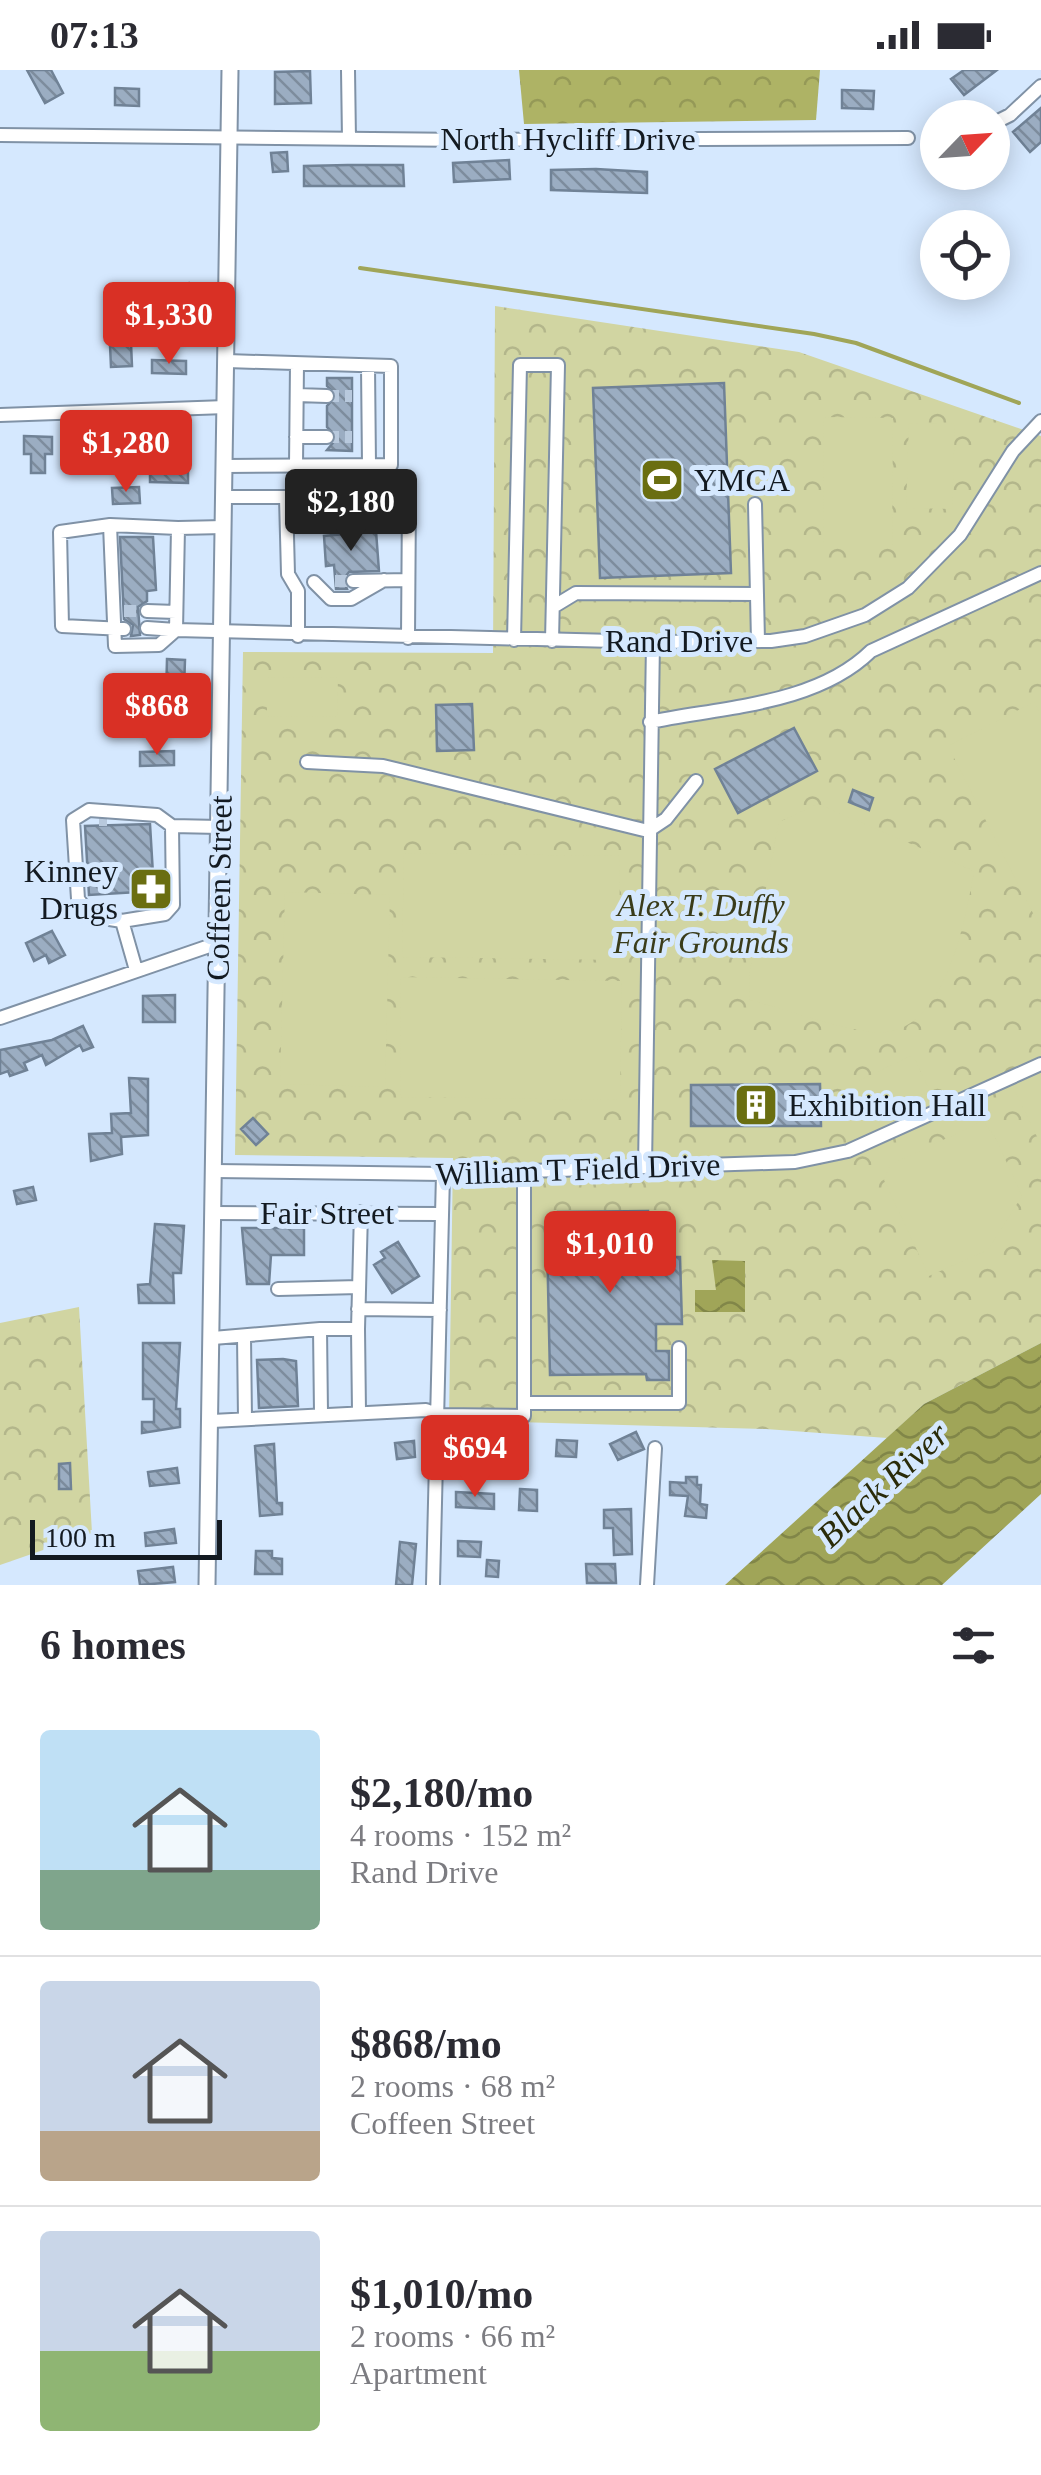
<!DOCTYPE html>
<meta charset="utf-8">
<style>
:root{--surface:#fff;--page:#f2f2f3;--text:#2b2b33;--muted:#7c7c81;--line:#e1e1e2;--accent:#d93025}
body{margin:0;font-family:"Times New Roman",serif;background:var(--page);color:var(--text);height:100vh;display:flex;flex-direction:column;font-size:38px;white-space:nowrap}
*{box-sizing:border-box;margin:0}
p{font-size:32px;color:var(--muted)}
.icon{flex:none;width:55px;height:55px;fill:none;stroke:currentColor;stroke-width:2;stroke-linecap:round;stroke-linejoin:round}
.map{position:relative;height:1515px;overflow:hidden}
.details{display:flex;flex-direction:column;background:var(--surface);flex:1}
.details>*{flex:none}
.needle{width:65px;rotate:65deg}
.tools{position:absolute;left:920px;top:30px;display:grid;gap:20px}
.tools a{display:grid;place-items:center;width:90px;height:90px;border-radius:50%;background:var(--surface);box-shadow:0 5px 25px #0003;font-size:50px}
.scale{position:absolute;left:30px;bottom:25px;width:192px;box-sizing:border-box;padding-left:10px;border:5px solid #131a21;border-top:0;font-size:28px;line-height:35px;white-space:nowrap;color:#131a21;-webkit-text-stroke:8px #d5e8fe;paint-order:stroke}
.price{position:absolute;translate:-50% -85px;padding:0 22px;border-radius:10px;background:var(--accent);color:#fff;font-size:32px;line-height:65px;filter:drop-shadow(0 2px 5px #0008)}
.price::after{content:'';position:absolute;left:50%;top:60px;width:30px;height:22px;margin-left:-15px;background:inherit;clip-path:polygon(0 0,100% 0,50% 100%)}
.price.selected{background:#222;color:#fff}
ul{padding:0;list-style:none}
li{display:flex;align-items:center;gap:30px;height:250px;padding:0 40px}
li+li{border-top:2px solid var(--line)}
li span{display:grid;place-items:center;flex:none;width:280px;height:200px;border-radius:10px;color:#555}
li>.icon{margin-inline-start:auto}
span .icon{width:120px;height:120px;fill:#fffc;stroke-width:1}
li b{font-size:42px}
h2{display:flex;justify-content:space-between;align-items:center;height:120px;padding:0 40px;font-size:42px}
.status{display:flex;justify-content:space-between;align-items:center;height:70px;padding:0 50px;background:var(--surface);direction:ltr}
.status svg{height:28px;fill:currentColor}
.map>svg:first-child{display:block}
.forest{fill:url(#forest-crowns)}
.park{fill:url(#park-crowns)}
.pitch{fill:#d1d5a2}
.water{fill:url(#water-waves)}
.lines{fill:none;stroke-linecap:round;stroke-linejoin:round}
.stream{stroke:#a0a558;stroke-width:4}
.building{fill:url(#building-back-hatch);stroke:#708296;stroke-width:2.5}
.minor-tunnel{stroke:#b8c9dd;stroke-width:12;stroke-dasharray:12 6;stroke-linecap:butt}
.minor-casing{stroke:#8092a6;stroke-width:16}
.major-casing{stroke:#8092a6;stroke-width:19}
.minor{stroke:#fff;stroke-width:12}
.major{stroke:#fff;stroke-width:15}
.labels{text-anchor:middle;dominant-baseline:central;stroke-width:10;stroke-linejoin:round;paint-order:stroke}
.street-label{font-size:32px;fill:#131a21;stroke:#d5e8fe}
.poi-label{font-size:32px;fill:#131a21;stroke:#d5e8fe;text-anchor:start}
.park-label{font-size:32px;font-style:italic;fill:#3a3c1a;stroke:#d5e8fe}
.water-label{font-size:35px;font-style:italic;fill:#2a2b09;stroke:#d5e8fe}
</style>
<div class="status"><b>07:13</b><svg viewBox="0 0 49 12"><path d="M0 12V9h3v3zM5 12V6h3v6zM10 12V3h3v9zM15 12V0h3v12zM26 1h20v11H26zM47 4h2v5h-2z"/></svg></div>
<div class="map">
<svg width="1041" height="1515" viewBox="0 0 1041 1515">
<defs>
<pattern id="forest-crowns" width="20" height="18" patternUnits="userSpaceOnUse" patternTransform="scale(2.5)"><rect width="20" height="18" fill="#aeb365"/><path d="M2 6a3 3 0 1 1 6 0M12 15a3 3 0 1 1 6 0" fill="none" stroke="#959957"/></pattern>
<pattern id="park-crowns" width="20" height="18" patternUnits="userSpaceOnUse" patternTransform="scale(2.5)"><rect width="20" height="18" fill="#d1d5a2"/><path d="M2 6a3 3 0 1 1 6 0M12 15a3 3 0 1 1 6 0" fill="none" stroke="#b3b68b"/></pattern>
<pattern id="water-waves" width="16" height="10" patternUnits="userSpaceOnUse" patternTransform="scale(2.5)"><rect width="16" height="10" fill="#a0a558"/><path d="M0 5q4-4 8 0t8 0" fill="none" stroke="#818648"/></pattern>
<pattern id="building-back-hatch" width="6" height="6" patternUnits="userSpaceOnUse" patternTransform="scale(2.5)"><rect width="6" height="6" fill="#9badc2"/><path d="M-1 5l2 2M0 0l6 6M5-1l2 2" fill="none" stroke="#7d8c9d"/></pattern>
</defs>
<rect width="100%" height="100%" fill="#d5e8fe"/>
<path class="forest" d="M 519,0 L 820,0 L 816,50 L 524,54 Z"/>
<path class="park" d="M 495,236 L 799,282 L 1041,366 L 1041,1273 L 924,1334 L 887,1368 L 766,1359 L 449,1350 L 453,1088 L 235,1085 L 243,582 L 493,583 Z
M 79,1237 L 92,1463 L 0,1495 L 0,1253 Z"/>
<path class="pitch" d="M 824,347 L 893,348 L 892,478 L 823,478 Z
M 909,353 L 955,354 L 952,439 L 906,438 Z
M 267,607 L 338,608 L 337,647 L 267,646 Z
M 1034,632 L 1041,645 L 1041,859 L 948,676 Z
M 818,734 L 974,801 C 965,852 944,972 871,962 C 831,957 790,940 750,930 L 749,905 L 779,752 Z
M 404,783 L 620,786 L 619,890 L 402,887 Z
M 285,822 L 390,825 L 385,1017 L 280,1014 Z
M 401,907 L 622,911 L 620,1030 L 400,1027 Z
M 913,985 L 930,1021 L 874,1048 L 856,1012 Z
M 1041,1008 L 1041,1075 L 1015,1021 Z
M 983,1051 L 995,1067 L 1022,1126 L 988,1180 L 929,1206 L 884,1110 L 890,1095 Z"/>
<path class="water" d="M 712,1190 L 745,1191 L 745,1242 L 695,1242 L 695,1220 L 716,1220 Z
M 1041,1273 L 1041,1424 L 942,1515 L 725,1515 L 924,1334 Z"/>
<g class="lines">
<path class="stream" d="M 360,198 L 814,264 L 856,273 L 1019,333"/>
</g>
<path class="building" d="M 27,0 L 51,0 L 63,23 L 45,33 Z
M 964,0 L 997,0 L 964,25 L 951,9 Z
M 310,1 L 311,33 L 275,34 L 275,2 Z
M 115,18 L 139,19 L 139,36 L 115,35 Z
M 842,20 L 874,21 L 873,39 L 842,38 Z
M 1041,38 L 1041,72 L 1030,82 L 1013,62 Z
M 287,82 L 288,101 L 273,102 L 271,83 Z
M 509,90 L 510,109 L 454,112 L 453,93 Z
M 348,95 L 403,95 L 404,116 L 304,116 L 304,96 Z
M 596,99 L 647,102 L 647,123 L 551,120 L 551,100 Z
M 189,213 L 193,236 L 172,240 L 170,231 L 142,234 L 142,273 L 131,273 L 132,296 L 111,297 L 109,253 L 130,252 L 127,219 Z
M 152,290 L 186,291 L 186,304 L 152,303 Z
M 327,308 L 352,308 L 352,381 L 327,380 L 337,368 L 327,357 L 327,336 L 337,325 L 327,316 Z
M 724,313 L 731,503 L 600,508 L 593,318 Z
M 185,349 L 187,373 L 170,375 L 167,351 Z
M 140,351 L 151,351 L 151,374 L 140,374 Z
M 24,366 L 52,367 L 52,384 L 45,384 L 45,403 L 31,403 L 31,384 L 24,384 Z
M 150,394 L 188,394 L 188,413 L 150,412 Z
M 139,417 L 140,433 L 113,434 L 112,418 Z
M 376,461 L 379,501 L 349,502 L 343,510 L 347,519 L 336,519 L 334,495 L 326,496 L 324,466 Z
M 120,467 L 153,467 L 156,520 L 147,521 L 147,531 L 138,537 L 140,565 L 131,566 L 133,555 L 124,549 Z
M 167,589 L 185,590 L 184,618 L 176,618 L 179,644 L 141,648 L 140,630 L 166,628 Z
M 472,634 L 474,680 L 437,681 L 436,635 Z
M 794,658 L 817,701 L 738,743 L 715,699 Z
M 174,681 L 174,695 L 140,696 L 140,682 Z
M 853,720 L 873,728 L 869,740 L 849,732 Z
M 150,754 L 154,821 L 89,825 L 85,756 Z
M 52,861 L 65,885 L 49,893 L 46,885 L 34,891 L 26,873 Z
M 175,925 L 175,952 L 143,952 L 143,926 Z
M 83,956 L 93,977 L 83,981 L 80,975 L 46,995 L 42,985 L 24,993 L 27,1000 L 10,1006 L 8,1001 L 0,1004 L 0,980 L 52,970 Z
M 129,1008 L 148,1009 L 148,1065 L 121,1067 L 122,1084 L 91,1091 L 89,1064 L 112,1063 L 111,1044 L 131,1043 Z
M 820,1014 L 821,1056 L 691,1056 L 691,1015 Z
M 253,1048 L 268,1064 L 256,1075 L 241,1059 Z
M 33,1117 L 36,1130 L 17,1134 L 14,1121 Z
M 648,1141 L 648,1167 L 660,1167 L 661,1187 L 680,1187 L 682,1254 L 656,1254 L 656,1281 L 669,1281 L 669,1310 L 647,1310 L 646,1304 L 550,1305 L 547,1170 L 558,1170 L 558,1142 Z
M 155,1154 L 184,1156 L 181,1203 L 173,1203 L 174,1233 L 139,1233 L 138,1215 L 150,1214 Z
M 242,1158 L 304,1158 L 304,1185 L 271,1185 L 269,1214 L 247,1214 Z
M 398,1172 L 419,1206 L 392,1223 L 374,1195 L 385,1188 L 381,1182 Z
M 143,1273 L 180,1273 L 176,1339 L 180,1339 L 180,1357 L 142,1363 L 142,1352 L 154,1352 L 154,1329 L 143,1329 Z
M 283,1289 L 296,1291 L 298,1336 L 259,1338 L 257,1290 Z
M 636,1362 L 644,1379 L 618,1390 L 610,1374 Z
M 499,1363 L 500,1384 L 459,1390 L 458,1377 L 479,1376 L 479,1364 Z
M 557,1370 L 577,1371 L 576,1387 L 556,1386 Z
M 414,1371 L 415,1387 L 397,1389 L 395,1373 Z
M 274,1374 L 277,1433 L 282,1433 L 282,1444 L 260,1446 L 255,1376 Z
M 70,1393 L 71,1419 L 59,1419 L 59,1394 Z
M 177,1398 L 179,1413 L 150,1416 L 148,1402 Z
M 686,1407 L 697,1407 L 697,1415 L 701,1415 L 700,1434 L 707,1435 L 706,1448 L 685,1446 L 688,1426 L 670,1425 L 670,1412 L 686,1413 Z
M 520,1419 L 537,1420 L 537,1441 L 519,1440 Z
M 456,1422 L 494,1424 L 494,1439 L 456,1437 Z
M 631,1439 L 632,1484 L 614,1485 L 613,1458 L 604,1458 L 604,1440 Z
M 174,1459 L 176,1473 L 146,1476 L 145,1463 Z
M 458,1471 L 481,1472 L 480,1487 L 458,1486 Z
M 400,1472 L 416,1474 L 412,1515 L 396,1515 Z
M 256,1481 L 272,1481 L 272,1488 L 282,1489 L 282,1504 L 255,1504 Z
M 487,1490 L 499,1491 L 498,1507 L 486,1506 Z
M 586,1494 L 615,1494 L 616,1513 L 587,1513 Z
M 173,1497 L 175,1512 L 140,1515 L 138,1501 Z"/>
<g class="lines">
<path class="minor-tunnel" d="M 327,326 L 352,326
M 327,367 L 352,367
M 335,511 L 353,511
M 124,541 L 147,541
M 99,750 L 107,750"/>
<defs>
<path id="minor" d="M 348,0 L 349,69
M 992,54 L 1010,45 L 1041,16
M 0,65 L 467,70 L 908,68
M 368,296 L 369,395
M 297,325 L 327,326
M 0,345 L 226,337
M 296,367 L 327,367
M 296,395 L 297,294
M 225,396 L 391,395 L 391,296 L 227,291
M 225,427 L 409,427 L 408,568
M 286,427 L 288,504 L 298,521 L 298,566
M 755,434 L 758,571
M 110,455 L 60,462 L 62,556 L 124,559
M 224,457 L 178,458 L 176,560 L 653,572 L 771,571 L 805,566 L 865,545 L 908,518 L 960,465 L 1013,381 L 1041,351
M 353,511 L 408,510
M 314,512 L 331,529 L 351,529 L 384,510
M 553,537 L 576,523 L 757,524
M 147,541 L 176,542
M 147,558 L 176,560
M 176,560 L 159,575 L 115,576 L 110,455 L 178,458
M 514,570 L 520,295 L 558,295 L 552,571
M 650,652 C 722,637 816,635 871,581 L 1041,503
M 307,692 L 383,696 L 648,761 L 666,749 L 696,711
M 122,851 L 91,846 L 78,829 L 73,750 L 89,740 L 157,745 L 172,756 L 220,757
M 136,900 L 122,851 L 165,844 L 173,835 L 172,756
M 0,948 L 218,873
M 645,1097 L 653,572
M 215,1101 L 443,1104 L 795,1092 L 848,1081 L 1041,994
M 524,1102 L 524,1333 L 679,1333 L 679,1278
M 214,1143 L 441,1144
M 278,1219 L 359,1217
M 358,1239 L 440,1240
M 320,1259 L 358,1259 L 359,1342
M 358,1259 L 361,1142
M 244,1267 L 245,1349
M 213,1268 L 320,1259 L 321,1343
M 212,1351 L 426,1340 L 439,1345 L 524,1346 L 524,1333
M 433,1515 L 443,1104
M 647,1515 L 655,1378"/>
<path id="major" d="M 207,1515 L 230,0"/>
</defs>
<use href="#minor" class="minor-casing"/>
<use href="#major" class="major-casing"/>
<use href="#minor" class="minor"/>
<use href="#major" class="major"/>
</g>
<defs>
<symbol id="stadium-square" viewBox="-11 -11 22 22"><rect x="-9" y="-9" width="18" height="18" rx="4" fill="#6a6e11" stroke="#d5e8fe"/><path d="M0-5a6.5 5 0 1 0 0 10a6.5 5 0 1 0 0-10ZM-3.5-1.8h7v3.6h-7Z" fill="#fff"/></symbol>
<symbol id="pharmacy-square" viewBox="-11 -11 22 22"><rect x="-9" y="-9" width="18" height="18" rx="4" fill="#6a6e11" stroke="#d5e8fe"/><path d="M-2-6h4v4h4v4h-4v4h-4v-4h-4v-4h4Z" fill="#fff"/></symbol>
<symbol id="building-square" viewBox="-11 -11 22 22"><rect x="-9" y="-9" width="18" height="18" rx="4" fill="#6a6e11" stroke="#d5e8fe"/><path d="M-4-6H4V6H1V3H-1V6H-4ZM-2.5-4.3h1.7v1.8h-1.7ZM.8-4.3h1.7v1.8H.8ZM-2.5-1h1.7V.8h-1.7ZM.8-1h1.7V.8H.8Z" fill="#fff"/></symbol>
</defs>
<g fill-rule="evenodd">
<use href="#stadium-square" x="637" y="385" width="50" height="50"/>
<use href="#pharmacy-square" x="126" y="794" width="50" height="50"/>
<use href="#building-square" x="731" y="1010" width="50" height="50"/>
</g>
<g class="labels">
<g class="street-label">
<text x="568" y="69">North Hycliff Drive</text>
<text x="679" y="571">Rand Drive</text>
<text transform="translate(219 818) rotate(-89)">Coffeen Street</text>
<text transform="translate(578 1099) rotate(-2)">William T Field Drive</text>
<text x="327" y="1143">Fair Street</text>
</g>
<g class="poi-label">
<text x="694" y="410">YMCA</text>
<text x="118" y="801" text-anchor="end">Kinney<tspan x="118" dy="37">Drugs</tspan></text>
<text x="788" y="1035">Exhibition Hall</text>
</g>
<g class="park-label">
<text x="701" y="835">Alex T. Duffy<tspan x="701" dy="37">Fair Grounds</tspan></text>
</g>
<g class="water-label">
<text transform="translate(883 1415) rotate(-43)">Black River</text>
</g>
</g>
</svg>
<div class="tools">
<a><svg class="needle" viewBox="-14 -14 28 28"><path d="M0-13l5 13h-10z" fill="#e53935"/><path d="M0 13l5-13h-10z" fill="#7c7c81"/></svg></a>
<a><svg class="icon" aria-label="locate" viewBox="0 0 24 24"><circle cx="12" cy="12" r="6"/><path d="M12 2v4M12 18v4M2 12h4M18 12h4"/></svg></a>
</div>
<div class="scale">100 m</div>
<b class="price" style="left:169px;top:297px">$1,330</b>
<b class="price" style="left:126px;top:425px">$1,280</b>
<b class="price selected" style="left:351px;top:484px">$2,180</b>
<b class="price" style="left:157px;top:688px">$868</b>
<b class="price" style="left:610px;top:1226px">$1,010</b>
<b class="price" style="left:475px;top:1430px">$694</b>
</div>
<section class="details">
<h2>6 homes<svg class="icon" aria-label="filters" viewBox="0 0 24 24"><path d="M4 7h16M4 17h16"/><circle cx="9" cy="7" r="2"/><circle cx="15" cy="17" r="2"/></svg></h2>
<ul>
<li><span style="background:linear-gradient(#bfe0f5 70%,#7fa58c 0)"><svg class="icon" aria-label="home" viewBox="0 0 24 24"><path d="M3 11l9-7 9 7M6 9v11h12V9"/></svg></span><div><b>$2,180/mo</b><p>4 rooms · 152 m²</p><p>Rand Drive</p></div></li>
<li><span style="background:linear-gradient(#c9d6e8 75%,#b9a48a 0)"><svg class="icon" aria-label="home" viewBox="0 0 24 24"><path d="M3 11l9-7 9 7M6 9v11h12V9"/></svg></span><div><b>$868/mo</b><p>2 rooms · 68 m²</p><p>Coffeen Street</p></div></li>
<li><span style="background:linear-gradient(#c9d6e8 60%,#8fb573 0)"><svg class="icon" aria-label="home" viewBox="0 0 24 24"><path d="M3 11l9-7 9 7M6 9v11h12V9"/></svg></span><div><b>$1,010/mo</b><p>2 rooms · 66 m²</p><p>Apartment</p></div></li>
</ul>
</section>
